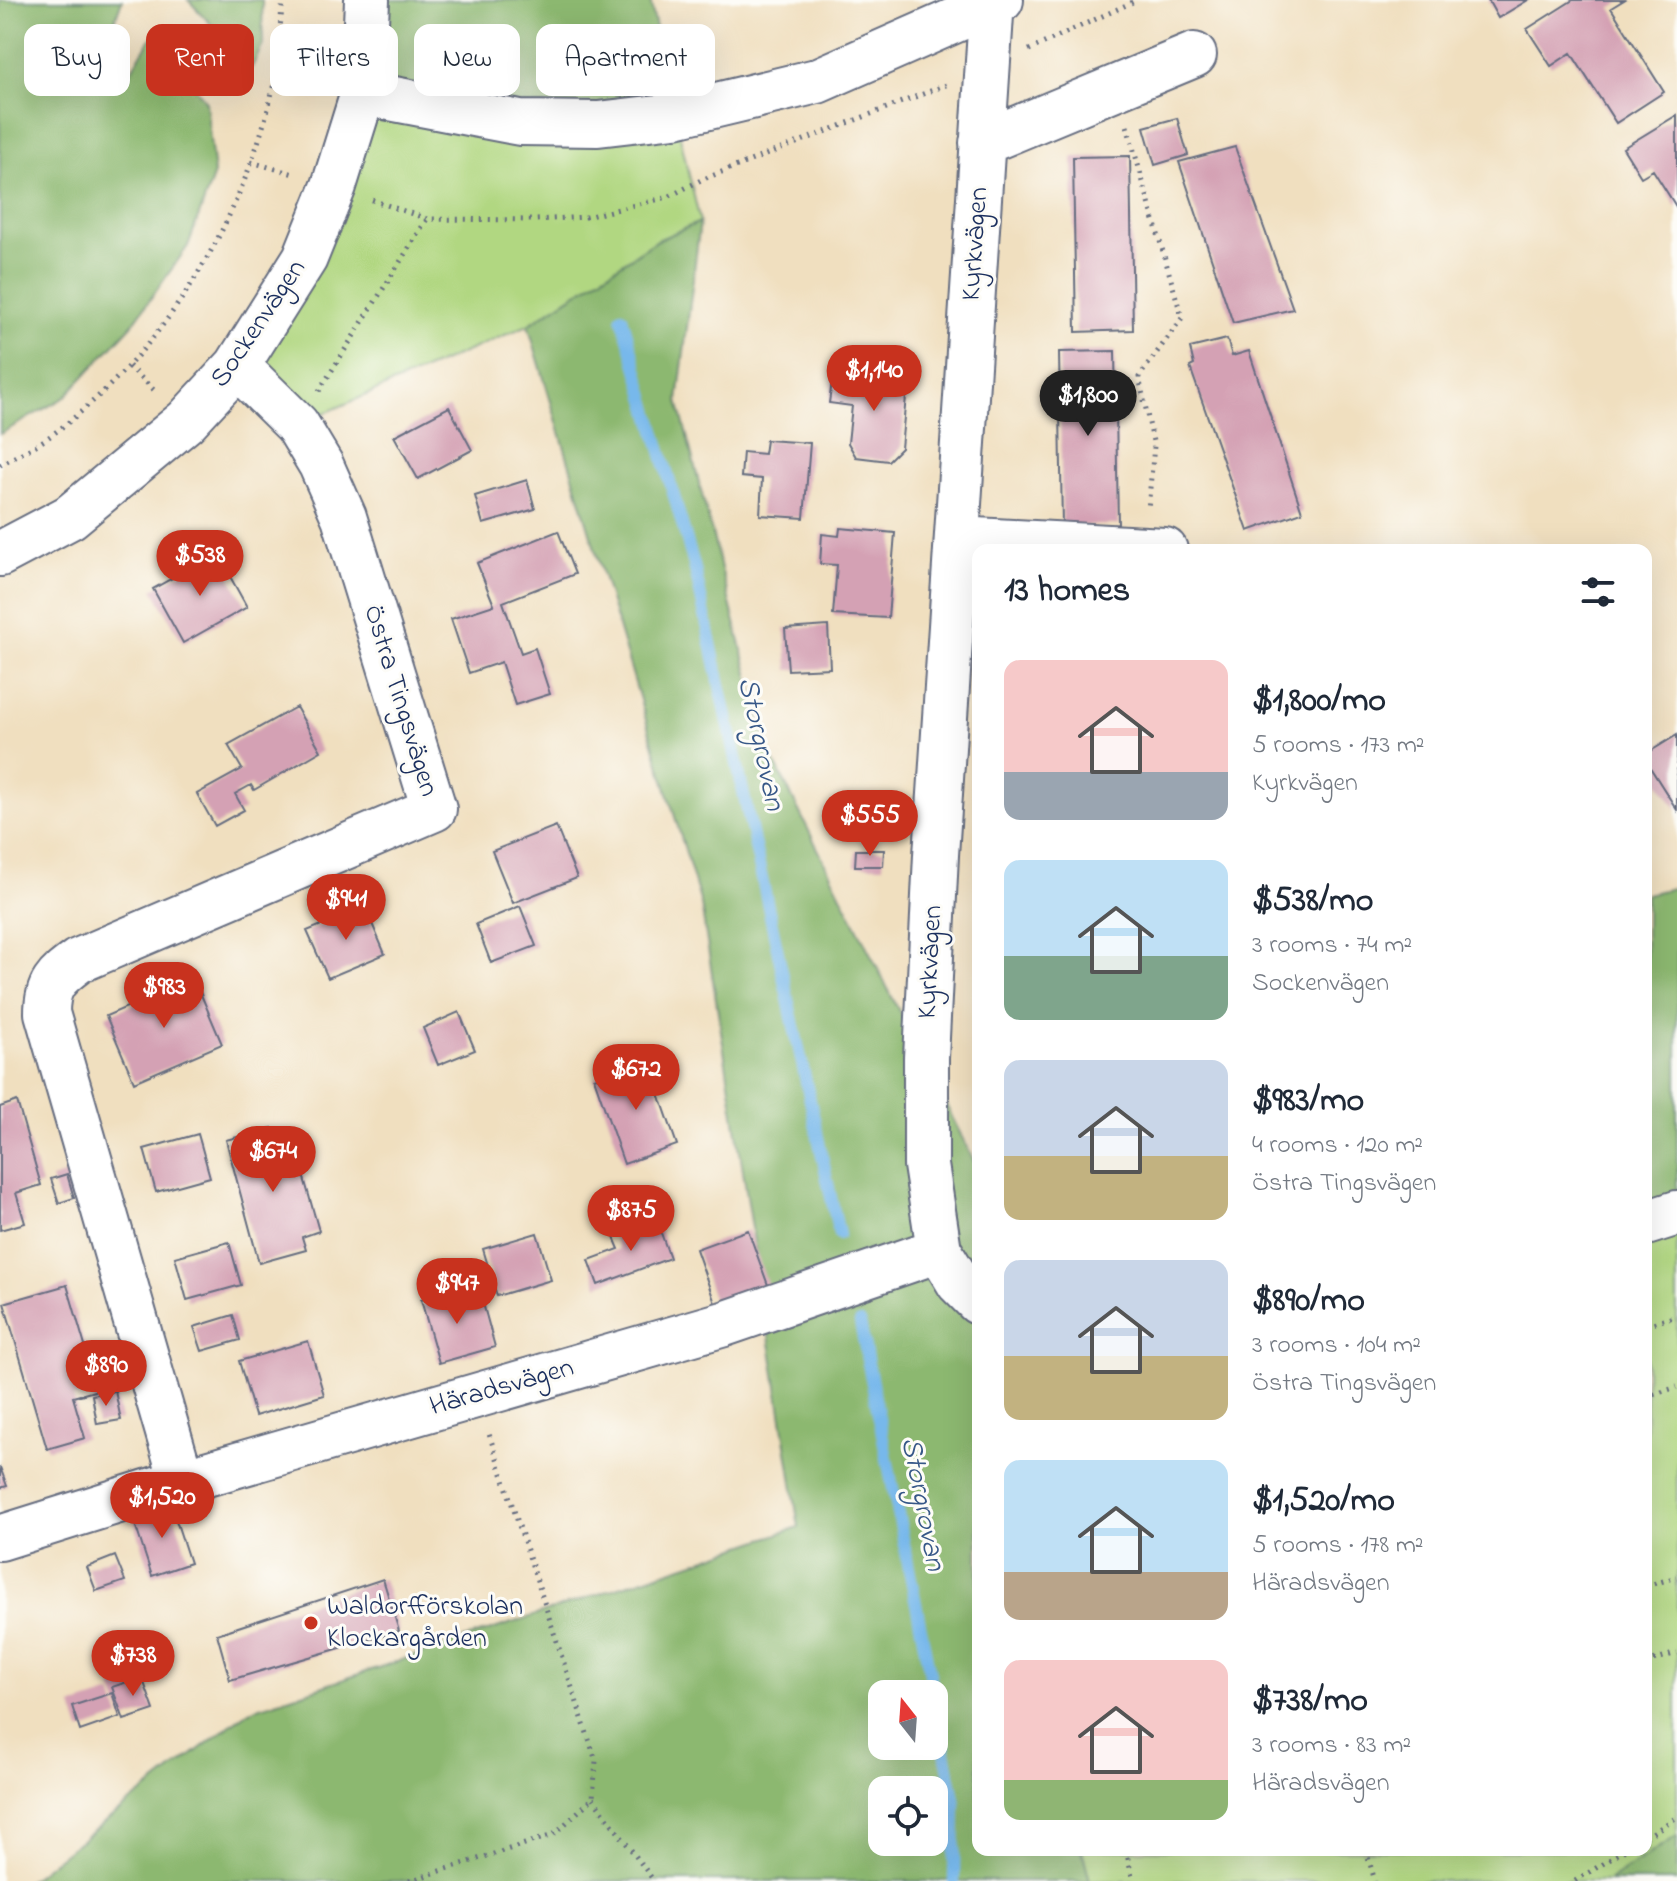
<!DOCTYPE html>
<meta charset="utf-8">
<style>
:root{--surface:#fff;--page:#f2f2f3;--text:#1f2937;--muted:#747a83;--accent:#c8321e}
body{margin:0;font-family:"Indie Flower",sans-serif;background:var(--page);color:var(--text);height:100vh;display:flex;flex-direction:column;font-size:30px;white-space:nowrap}
*{box-sizing:border-box;margin:0}
p{font-size:26px;color:var(--muted)}
.icon{flex:none;width:44px;height:44px;fill:none;stroke:currentColor;stroke-width:2;stroke-linecap:round;stroke-linejoin:round}
.map{position:relative;flex:1;overflow:hidden}
.details{position:absolute;left:972px;top:544px;width:680px;height:1312px;display:flex;flex-direction:column;background:var(--surface);border-radius:16px;box-shadow:0 8px 32px #0002}
.details>*{flex:none}
.top-card{position:absolute;left:24px;top:24px;width:760px;height:72px;display:flex;gap:16px}
.needle{width:52px;rotate:343deg}
.buttons{position:absolute;left:868px;top:1680px;display:grid;gap:16px}
.buttons a{display:grid;place-items:center;width:80px;height:80px;border-radius:16px;background:var(--surface);box-shadow:0 8px 32px #0002;font-size:40px}
.price{position:absolute;translate:-50% -68px;padding:0 18px;border-radius:28px;background:var(--accent);color:#fff;font-size:26px;line-height:52px;filter:drop-shadow(0 2px 4px #0008)}
.price::after{content:'';position:absolute;left:50%;top:48px;width:24px;height:18px;margin-left:-12px;background:inherit;clip-path:polygon(0 0,100% 0,50% 100%)}
.price.current{background:#222;color:#fff}
ul{padding:0;list-style:none}
li{display:flex;align-items:center;gap:24px;height:200px;padding:0 32px}
li span{display:grid;place-items:center;flex:none;width:224px;height:160px;border-radius:16px;color:#555}
li>.icon{margin-inline-start:auto}
span .icon{width:96px;height:96px;fill:#fffc;stroke-width:1}
li b{font-size:34px}
h2{display:flex;justify-content:space-between;align-items:center;height:96px;padding:0 32px;font-size:34px}
.chip{padding:0 28px;border-radius:16px;background:var(--surface);box-shadow:0 8px 32px #0002;font-size:28px;line-height:72px}
.chip.current{background:var(--accent);color:#fff}
.map>svg:first-child{display:block}
.green{fill:#b1d781;stroke:#668370;stroke-width:2}
.forest{fill:#8cb86f;stroke:#547466;stroke-width:2;fill-rule:evenodd}
.lines{fill:none;stroke-linecap:round;stroke-linejoin:round}
.stream{stroke:#77b8eb;stroke-width:12}
.building{fill:#d4a1b4}
.minor-casing{stroke:#666d80;stroke-width:48}
.path{stroke:#666d80;stroke-width:5;stroke-dasharray:2 6;stroke-linecap:butt}
.minor{stroke:#fff;stroke-width:44}
.poi-dot{fill:#c8321e;stroke:#fdfcf7;stroke-width:3}
.labels{text-anchor:middle;dominant-baseline:central;stroke-width:6;stroke-linejoin:round;paint-order:stroke}
.street-label{font-size:28px;fill:#1b2f5e;stroke:#fdfcf7}
.poi-label{font-size:28px;fill:#1b2f5e;stroke:#fdfcf7;text-anchor:start}
.water-label{font-size:30px;font-style:italic;fill:#375888;stroke:#fdfcf7}
</style>
<div class="map">
<svg width="1677" height="1881" viewBox="0 0 1677 1881">
<rect width="100%" height="100%" fill="#fdfcf7"/>
<filter id="ink" filterUnits="userSpaceOnUse"><feTurbulence type="fractalNoise" baseFrequency=".0125" numOctaves="2"/><feDisplacementMap in="SourceGraphic" scale="16" xChannelSelector="R" yChannelSelector="G"/><feConvolveMatrix kernelMatrix="1 2 1 2 8 2 1 2 1" color-interpolation-filters="sRGB"/></filter>
<filter id="wash" filterUnits="userSpaceOnUse"><feTurbulence type="fractalNoise" baseFrequency=".006" numOctaves="4" result="noise"/><feDisplacementMap in="SourceGraphic" scale="32" xChannelSelector="R" yChannelSelector="G"/><feGaussianBlur stdDeviation="1.8" result="paint"/><feColorMatrix in="noise" values="0 0 0 0 0 0 0 0 0 0 0 0 0 0 0 0 0 1.4 0 .05"/><feComposite in="paint" operator="in"/></filter>
<g filter="url(#wash)">
<rect width="100%" height="100%" fill="#f0dfbf"/>
<path class="green" d="M 363,93 L 675,115 L 700,222 L 658,240 L 528,325 L 297,425 L 237,366 Z
M 1677,1213 L 1677,1836 L 1608,1881 L 1090,1881 L 1082,1850 L 1646,1850 L 1646,1223 Z"/>
<path class="forest" d="M 0,0 L 122,0 L 99,65 L 125,80 L 155,32 L 206,102 L 214,174 L 188,246 L 132,325 L 65,397 L 0,434 Z
M 188,0 L 262,0 L 263,45 L 252,67 Z
M 367,0 L 650,0 L 675,115 L 363,93 Z
M 700,222 L 678,401 L 767,747 L 978,1169 L 978,1850 L 1082,1850 L 1090,1881 L 28,1881 L 249,1711 L 799,1527 L 701,904 L 528,325 L 658,240 ZM 882,1694 L 934,1694 L 934,1746 L 882,1746 ZM 882,1790 L 934,1790 L 934,1842 L 882,1842 Z
M 1677,887 L 1677,1213 L 1646,1223 L 1646,894 Z
M 1677,1836 L 1677,1881 L 1608,1881 Z"/>
<g class="lines">
<path class="stream" d="M 622,317 L 694,565 L 839,1234
M 860,1323 L 934,1694
M 934,1696 L 955,1803 L 954,1881"/>
</g>
<g id="blocks">
<path class="building" d="M 1488,0 L 1528,0 L 1498,18 Z
M 1573,0 L 1624,0 L 1611,8 L 1664,92 L 1616,123 L 1571,53 L 1551,66 L 1527,29 Z
M 1677,115 L 1677,208 L 1653,170 L 1641,177 L 1623,148 Z
M 1177,118 L 1188,155 L 1155,165 L 1144,127 Z
M 1235,147 L 1293,309 L 1233,323 L 1179,162 Z
M 1130,156 L 1133,330 L 1076,332 L 1073,157 Z
M 1227,339 L 1232,356 L 1249,351 L 1302,512 L 1248,531 L 1190,367 L 1194,365 L 1190,348 Z
M 1115,351 L 1118,525 L 1062,526 L 1059,352 Z
M 855,371 L 908,376 L 901,448 L 888,461 L 856,457 L 848,443 L 852,406 L 829,403 L 832,381 L 854,384 Z
M 449,407 L 472,450 L 418,479 L 394,436 Z
M 766,440 L 810,443 L 804,518 L 760,515 L 762,479 L 741,477 L 743,452 L 764,454 Z
M 527,480 L 535,509 L 483,524 L 475,496 Z
M 840,528 L 895,533 L 888,618 L 833,615 L 837,565 L 820,564 L 822,534 L 839,536 Z
M 558,531 L 575,574 L 503,602 L 521,653 L 535,648 L 550,694 L 515,705 L 501,662 L 469,673 L 451,619 L 494,605 L 477,563 Z
M 217,553 L 247,607 L 183,643 L 153,589 Z
M 828,626 L 830,668 L 788,670 L 785,629 Z
M 296,707 L 321,751 L 254,790 L 251,785 L 235,794 L 244,810 L 215,826 L 197,794 L 242,769 L 228,745 Z
M 1677,735 L 1677,810 L 1646,761 L 1646,754 Z
M 556,826 L 577,878 L 513,903 L 492,851 Z
M 856,850 L 884,850 L 883,866 L 855,866 Z
M 520,906 L 536,946 L 491,963 L 476,924 Z
M 365,907 L 385,954 L 328,978 L 307,931 Z
M 194,978 L 222,1044 L 134,1082 L 106,1016 Z
M 459,1012 L 475,1050 L 438,1065 L 423,1028 Z
M 647,1059 L 677,1145 L 624,1164 L 594,1078 Z
M 17,1101 L 41,1185 L 16,1193 L 25,1223 L 0,1230 L 0,1107 Z
M 272,1128 L 277,1144 L 293,1139 L 319,1231 L 302,1237 L 306,1250 L 259,1263 L 226,1140 Z
M 198,1134 L 210,1177 L 156,1192 L 144,1149 Z
M 67,1174 L 74,1198 L 59,1203 L 51,1179 Z
M 656,1219 L 670,1258 L 598,1285 L 589,1260 L 619,1249 L 613,1235 Z
M 748,1230 L 769,1288 L 716,1306 L 696,1249 Z
M 537,1233 L 551,1280 L 497,1296 L 483,1249 Z
M 229,1242 L 241,1285 L 187,1300 L 175,1257 Z
M 67,1285 L 98,1390 L 73,1397 L 85,1438 L 47,1449 L 4,1303 Z
M 451,1291 L 454,1303 L 481,1296 L 495,1347 L 439,1363 L 421,1300 Z
M 233,1315 L 240,1340 L 202,1351 L 194,1327 Z
M 308,1341 L 324,1395 L 255,1416 L 239,1361 Z
M 115,1391 L 121,1420 L 97,1424 L 92,1395 Z
M 0,1467 L 7,1486 L 0,1488 Z
M 171,1505 L 190,1563 L 152,1576 L 133,1518 Z
M 115,1556 L 125,1581 L 96,1591 L 87,1567 Z
M 383,1579 L 399,1631 L 230,1680 L 217,1634 Z
M 142,1677 L 154,1710 L 124,1720 L 112,1687 Z
M 112,1693 L 120,1717 L 80,1731 L 72,1706 Z"/>
</g>
</g>
<g filter="url(#ink)">
<use href="#blocks" fill-opacity="0" stroke="#666d80" stroke-width="2"/>
<g class="lines">
<defs>
<path id="minor" d="M 363,93 L 520,123 L 598,124 L 675,115 L 817,81 L 1001,0
M 982,143 L 1194,55
M 957,539 L 1165,550
M 0,554 L 70,517 L 186,421 L 237,366 L 305,258 L 334,186 L 363,93 L 367,0
M 1646,1223 L 1677,1213
M 939,1250 L 926,1165 L 926,1058 L 936,855 L 992,0
M 182,1481 L 47,1013 C 47,985 56,977 78,961 L 434,809 L 344,517 L 321,465 L 297,425 L 237,366
M 0,1538 L 182,1481 L 724,1324 L 939,1250 L 959,1283 L 978,1302"/>
</defs>
<use href="#minor" class="minor-casing"/>
<path class="path" d="M 1029,50 L 1137,0
M 1127,126 L 1182,318 L 1139,377 L 1154,446 L 1148,509
M 251,162 L 294,174
M 372,200 L 427,219 L 535,220 L 586,217 L 668,197 L 701,180 L 946,85
M 129,366 L 157,393
M 319,391 L 427,219
M 0,465 C 17,455 37,446 53,434 C 162,353 239,229 271,97 C 278,66 279,32 283,0
M 1646,1325 L 1677,1316
M 1646,1397 L 1677,1387
M 1646,1586 L 1677,1577
M 1646,1662 L 1677,1653
M 593,1798 L 654,1881
M 1646,1837 L 1677,1817
M 1126,1850 L 1133,1881
M 1366,1850 L 1375,1881
M 409,1881 L 553,1835 L 593,1798 L 596,1761 L 489,1434
M 1575,1881 L 1625,1850"/>
<use href="#minor" class="minor"/>
</g>
</g>
<circle class="poi-dot" cx="311" cy="1623" r="8"/>
<g class="labels">
<g class="street-label">
<text transform="translate(976 244) rotate(-86)">Kyrkvägen</text>
<text transform="translate(259 324) rotate(-56)">Sockenvägen</text>
<text transform="translate(400 701) rotate(73)">Östra Tingsvägen</text>
<text transform="translate(931 962) rotate(-87)">Kyrkvägen</text>
<text transform="translate(502 1388) rotate(-16)">Häradsvägen</text>
</g>
<g class="poi-label">
<text x="327" y="1607">Waldorfförskolan<tspan x="327" dy="32">Klockargården</tspan></text>
</g>
<g class="water-label">
<text transform="translate(760 744) rotate(78)">Storgrovan</text>
<text transform="translate(922 1504) rotate(79)">Storgrovan</text>
</g>
</g>
</svg>
<div class="buttons">
<a><svg class="needle" viewBox="-14 -14 28 28"><path d="M0-13l5 13h-10z" fill="#e53935"/><path d="M0 13l5-13h-10z" fill="#747a83"/></svg></a>
<a><svg class="icon" aria-label="locate" viewBox="0 0 24 24"><circle cx="12" cy="12" r="6"/><path d="M12 2v4M12 18v4M2 12h4M18 12h4"/></svg></a>
</div>
<b class="price" style="left:874px;top:413px">$1,140</b>
<b class="price current" style="left:1088px;top:438px">$1,800</b>
<b class="price" style="left:200px;top:598px">$538</b>
<b class="price" style="left:870px;top:858px">$555</b>
<b class="price" style="left:346px;top:942px">$941</b>
<b class="price" style="left:164px;top:1030px">$983</b>
<b class="price" style="left:636px;top:1112px">$672</b>
<b class="price" style="left:273px;top:1194px">$674</b>
<b class="price" style="left:631px;top:1253px">$875</b>
<b class="price" style="left:457px;top:1326px">$947</b>
<b class="price" style="left:106px;top:1408px">$890</b>
<b class="price" style="left:162px;top:1540px">$1,520</b>
<b class="price" style="left:133px;top:1698px">$738</b>
<div class="top-card">
<a class="chip">Buy</a>
<a class="chip current">Rent</a>
<a class="chip">Filters</a>
<a class="chip">New</a>
<a class="chip">Apartment</a>
</div>
<section class="details">
<h2>13 homes<svg class="icon" aria-label="filters" viewBox="0 0 24 24"><path d="M4 7h16M4 17h16"/><circle cx="9" cy="7" r="2"/><circle cx="15" cy="17" r="2"/></svg></h2>
<ul>
<li><span style="background:linear-gradient(#f6c9c9 70%,#9aa5b1 0)"><svg class="icon" aria-label="home" viewBox="0 0 24 24"><path d="M3 11l9-7 9 7M6 9v11h12V9"/></svg></span><div><b>$1,800/mo</b><p>5 rooms · 173 m²</p><p>Kyrkvägen</p></div></li>
<li><span style="background:linear-gradient(#bfe0f5 60%,#7fa58c 0)"><svg class="icon" aria-label="home" viewBox="0 0 24 24"><path d="M3 11l9-7 9 7M6 9v11h12V9"/></svg></span><div><b>$538/mo</b><p>3 rooms · 74 m²</p><p>Sockenvägen</p></div></li>
<li><span style="background:linear-gradient(#c9d6e8 60%,#c2b280 0)"><svg class="icon" aria-label="home" viewBox="0 0 24 24"><path d="M3 11l9-7 9 7M6 9v11h12V9"/></svg></span><div><b>$983/mo</b><p>4 rooms · 120 m²</p><p>Östra Tingsvägen</p></div></li>
<li><span style="background:linear-gradient(#c9d6e8 60%,#c2b280 0)"><svg class="icon" aria-label="home" viewBox="0 0 24 24"><path d="M3 11l9-7 9 7M6 9v11h12V9"/></svg></span><div><b>$890/mo</b><p>3 rooms · 104 m²</p><p>Östra Tingsvägen</p></div></li>
<li><span style="background:linear-gradient(#bfe0f5 70%,#b9a48a 0)"><svg class="icon" aria-label="home" viewBox="0 0 24 24"><path d="M3 11l9-7 9 7M6 9v11h12V9"/></svg></span><div><b>$1,520/mo</b><p>5 rooms · 178 m²</p><p>Häradsvägen</p></div></li>
<li><span style="background:linear-gradient(#f6c9c9 75%,#8fb573 0)"><svg class="icon" aria-label="home" viewBox="0 0 24 24"><path d="M3 11l9-7 9 7M6 9v11h12V9"/></svg></span><div><b>$738/mo</b><p>3 rooms · 83 m²</p><p>Häradsvägen</p></div></li>
</ul>
</section>
</div>
